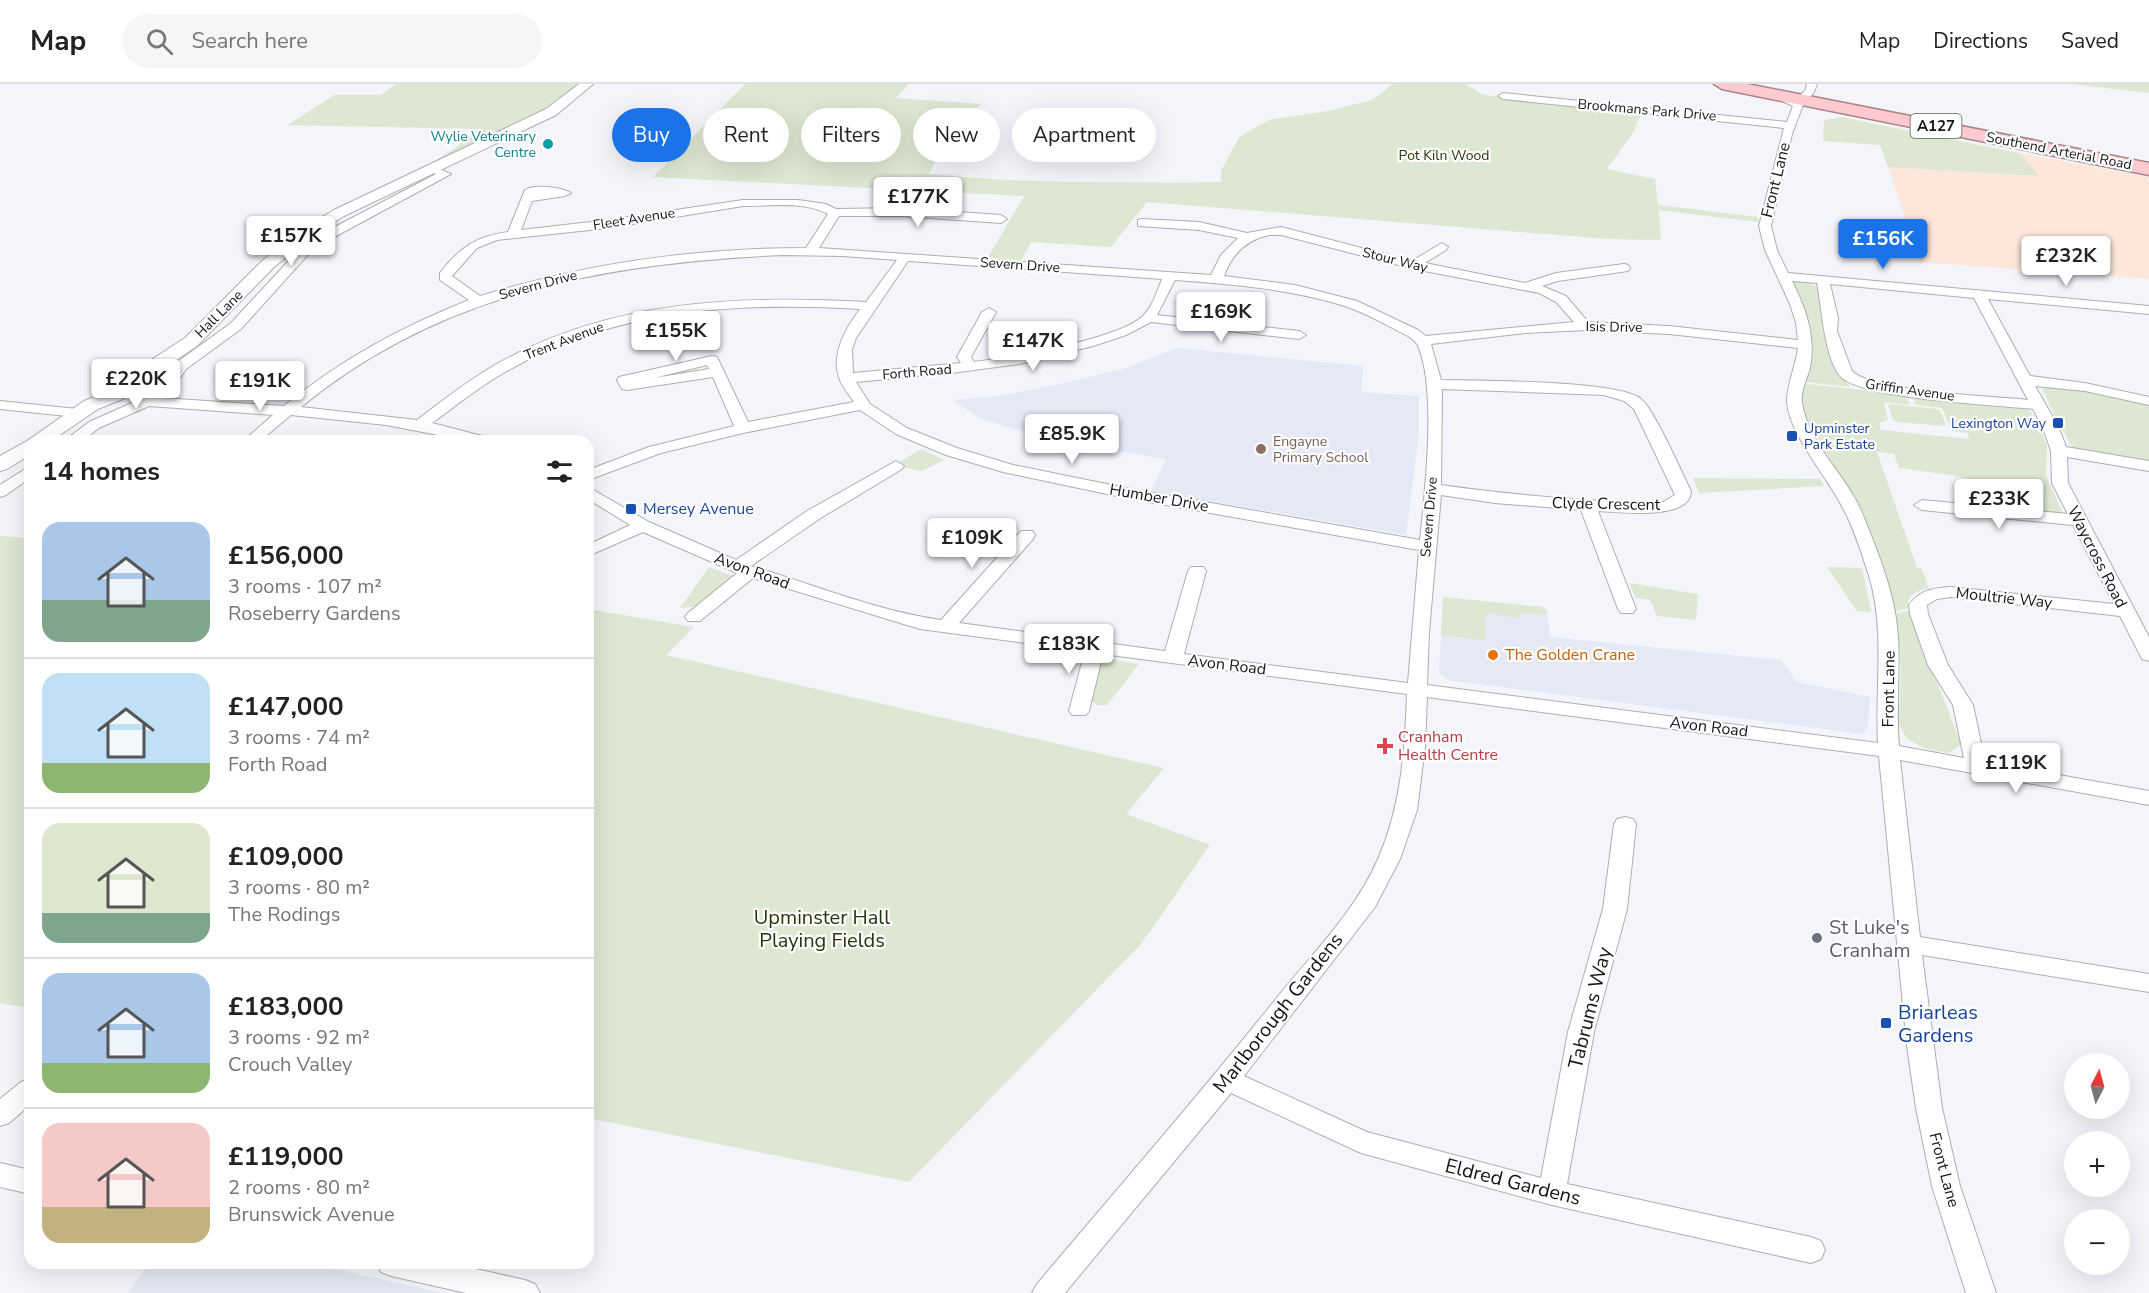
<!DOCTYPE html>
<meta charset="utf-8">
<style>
:root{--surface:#fff;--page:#f6f6f6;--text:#222;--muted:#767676;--line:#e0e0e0;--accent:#1a73e8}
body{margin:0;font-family:"Nunito Sans",sans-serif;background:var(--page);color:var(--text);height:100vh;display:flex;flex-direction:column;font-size:22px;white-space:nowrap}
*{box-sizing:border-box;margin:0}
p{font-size:20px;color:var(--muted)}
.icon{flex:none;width:33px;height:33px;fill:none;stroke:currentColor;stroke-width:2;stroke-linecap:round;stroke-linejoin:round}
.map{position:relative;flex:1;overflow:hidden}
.side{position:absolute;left:24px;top:351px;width:570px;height:834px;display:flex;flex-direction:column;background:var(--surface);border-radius:18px;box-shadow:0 6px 24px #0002}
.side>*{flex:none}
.guide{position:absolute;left:612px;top:24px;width:570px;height:54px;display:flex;gap:12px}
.needle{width:39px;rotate:6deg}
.buttons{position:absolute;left:2064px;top:969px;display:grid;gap:12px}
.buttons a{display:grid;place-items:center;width:66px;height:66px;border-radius:50%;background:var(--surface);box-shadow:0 6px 24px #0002;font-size:30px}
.price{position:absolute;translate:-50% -51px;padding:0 14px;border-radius:6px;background:#fff;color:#222;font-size:20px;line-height:39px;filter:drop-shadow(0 2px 3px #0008)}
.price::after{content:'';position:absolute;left:50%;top:36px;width:18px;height:14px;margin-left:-9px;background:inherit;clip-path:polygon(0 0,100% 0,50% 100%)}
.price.on{background:var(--accent);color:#fff}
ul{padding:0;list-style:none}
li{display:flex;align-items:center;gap:18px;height:150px;padding:0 18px}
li+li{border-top:2px solid var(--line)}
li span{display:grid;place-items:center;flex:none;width:168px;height:120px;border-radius:18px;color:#555}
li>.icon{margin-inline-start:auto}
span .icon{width:72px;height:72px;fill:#fffc;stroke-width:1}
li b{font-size:26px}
h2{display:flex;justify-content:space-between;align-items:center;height:72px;padding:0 18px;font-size:26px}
.tag{padding:0 21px;border-radius:27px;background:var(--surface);box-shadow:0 6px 24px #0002;font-size:21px;line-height:54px}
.tag.on{background:var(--accent);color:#fff}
header{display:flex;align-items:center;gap:36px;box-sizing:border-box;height:84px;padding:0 30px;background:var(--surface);border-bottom:2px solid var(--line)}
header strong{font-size:28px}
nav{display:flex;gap:33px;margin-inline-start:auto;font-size:21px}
.search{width:420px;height:54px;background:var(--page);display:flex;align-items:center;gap:15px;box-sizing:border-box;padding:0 21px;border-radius:33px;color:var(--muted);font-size:22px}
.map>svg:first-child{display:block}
.built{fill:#e4e9f5}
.industrial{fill:#fde6da}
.green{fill:#dde7d1}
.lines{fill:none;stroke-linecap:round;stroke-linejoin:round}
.minor-casing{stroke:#acaeb3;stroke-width:2}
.tertiary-casing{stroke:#acaeb3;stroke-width:2}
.trunk-casing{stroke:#aa8387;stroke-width:3}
.minor{fill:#fff;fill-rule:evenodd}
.tertiary{fill:#fff;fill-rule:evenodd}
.trunk{fill:#fccacf;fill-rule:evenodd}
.culture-dot{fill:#0f9aa8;stroke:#fff;stroke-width:2}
.transit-dot{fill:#1a4fb4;stroke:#fff;stroke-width:2}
.education-dot{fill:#8d6e63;stroke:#fff;stroke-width:2}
.food-dot{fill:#e8710a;stroke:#fff;stroke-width:2}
.health-dot{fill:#e0444e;stroke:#fff;stroke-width:2}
.worship-dot{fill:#6b7280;stroke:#fff;stroke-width:2}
.labels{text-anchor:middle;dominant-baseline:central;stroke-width:4.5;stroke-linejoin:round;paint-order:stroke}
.far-street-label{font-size:14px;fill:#151617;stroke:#fff}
.far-culture-label{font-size:14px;fill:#0d838f;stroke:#fff;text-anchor:end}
.far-park-label{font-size:14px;fill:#27350b;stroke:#fff}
.far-transit-label{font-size:14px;fill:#164399;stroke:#fff;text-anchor:end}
.far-education-label{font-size:14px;fill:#785e54;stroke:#fff;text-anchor:start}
.shield{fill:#fff;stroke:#5b5c5d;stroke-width:1.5}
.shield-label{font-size:15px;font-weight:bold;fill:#151617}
.street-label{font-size:16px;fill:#151617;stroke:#fff}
.transit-label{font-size:16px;fill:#164399;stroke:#fff;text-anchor:start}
.food-label{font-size:16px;fill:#c56008;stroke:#fff;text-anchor:start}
.health-label{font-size:16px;fill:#be3a42;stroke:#fff;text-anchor:start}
.near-park-label{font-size:20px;fill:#27350b;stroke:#fff}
.near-worship-label{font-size:20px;fill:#5b616d;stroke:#fff;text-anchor:start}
.near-street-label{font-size:20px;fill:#151617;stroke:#fff}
.near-transit-label{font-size:20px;fill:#164399;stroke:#fff;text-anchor:start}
</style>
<header>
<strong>Map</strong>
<div class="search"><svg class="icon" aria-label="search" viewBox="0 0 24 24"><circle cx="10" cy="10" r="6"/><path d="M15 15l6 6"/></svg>Search here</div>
<nav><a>Map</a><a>Directions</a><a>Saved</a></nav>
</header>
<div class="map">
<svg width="2149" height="1209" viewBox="0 0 2149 1209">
<rect width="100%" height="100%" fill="#f3f5fb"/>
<path class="built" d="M 1177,264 L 1363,282 L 1361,308 L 1419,312 L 1419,347 L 1406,451 L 1151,407 L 1166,375 L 1046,355 L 979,334 L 953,316 L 1000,312 L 1061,300 L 1126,284 Z
M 1443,513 L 1542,523 L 1547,526 L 1550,553 L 1781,576 L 1797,598 L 1870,613 L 1868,643 L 1862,650 L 1448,596 L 1439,589 Z
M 150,1179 L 307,1179 L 444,1209 L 127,1209 Z"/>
<path class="industrial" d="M 2019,69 L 2149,93 L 2149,195 L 1920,178 L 1888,83 L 2040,92 Z"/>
<path class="green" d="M 396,0 L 578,0 C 532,40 471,63 416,89 L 458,62 L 478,45 L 288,41 L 334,11 L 381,11 Z
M 745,0 L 909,0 L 896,14 L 981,20 L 945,55 L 929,90 C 1026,100 1123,99 1221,98 L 1221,87 L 1239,53 L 1269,36 L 1328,27 L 1372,16 L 1393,0 L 1466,0 L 1483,11 L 1642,26 L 1634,47 L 1607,85 L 1655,95 L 1658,121 L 1758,133 L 1758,138 L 1659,126 L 1661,156 L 1608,155 L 1147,118 L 1111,163 L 1031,158 L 1021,177 L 987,175 L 1024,112 L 653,93 Z
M 2071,0 L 2149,0 L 2149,9 Z
M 1841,33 L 2019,69 L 2040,92 L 1888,83 L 1880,61 L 1823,57 L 1824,36 Z
M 1792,198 L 1809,198 L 1816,203 L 1825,233 L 1822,244 L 1837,286 L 1850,303 L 1806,298 L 1808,241 Z
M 1806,300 L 1882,308 L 1907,314 L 1910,321 L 1884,318 L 1888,336 L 1879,339 L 1881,346 L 1970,355 L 1967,349 L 1952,347 L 1942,324 L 1916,321 L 1913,315 L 1934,314 L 2025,325 L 2030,327 L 2042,348 L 2047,363 L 2046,392 L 2063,429 L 2061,431 L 2009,427 L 2007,422 L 1976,418 L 1966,393 L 1899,384 L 1894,370 L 1877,368 L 1917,484 L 1922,485 L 1929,504 C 1917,507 1907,510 1908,524 L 1893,528 L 1887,496 L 1863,431 L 1804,331 L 1803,311 Z
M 2041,301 L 2073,304 L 2149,319 L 2149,380 L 2074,366 L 2060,341 L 2065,341 L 2060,333 L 2055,333 Z
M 1891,320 L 1936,325 L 1940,326 L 1946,342 L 1896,338 L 1893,337 L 1888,321 Z
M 921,365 L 944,376 L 922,387 L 900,383 L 902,380 L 898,379 Z
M 1693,394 L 1820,395 L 1824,402 L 1699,409 Z
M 0,452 L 30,454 L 30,924 L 0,919 Z
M 709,483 L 735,493 L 699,522 L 680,524 Z
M 1827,483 L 1862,484 L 1871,528 L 1857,527 Z
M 1629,499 L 1698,510 L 1696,536 L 1657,532 L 1650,516 L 1636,514 Z
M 1443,513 L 1542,523 L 1547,526 L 1547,531 L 1521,529 L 1520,534 L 1486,529 L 1485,556 L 1441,551 Z
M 588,525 L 694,543 L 666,571 L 1164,684 L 1126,730 L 1210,761 L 1141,860 L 909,1098 L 588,1034 Z
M 1911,526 C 1926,572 1945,616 1961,661 L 1949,669 L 1923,664 L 1906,654 L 1899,640 L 1901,583 L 1895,530 Z
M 1099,574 L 1139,580 L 1107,621 L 1097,621 L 1090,616 Z"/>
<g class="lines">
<defs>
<path id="minor" d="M 1807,0 L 1817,0 C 1814,8 1812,16 1802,13 L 1800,11 L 1805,7 Z
M 1774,7 L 1795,14 L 1803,21 L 1792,50 L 1771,142 L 1777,166 L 1788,189 L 2149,222 L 2149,230 L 1988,215 L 2030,292 L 2085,299 L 2149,313 L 2149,321 L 2085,307 L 2035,302 L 2059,344 L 2066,363 L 2149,377 L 2149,387 L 2067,373 L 2068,399 L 2149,553 L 2149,577 L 2142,575 L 2140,571 L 2120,532 L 1951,513 L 1937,515 L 1927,521 L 1928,530 L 1948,581 L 1973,621 L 1985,678 L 2149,707 L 2149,721 L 1900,676 L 1920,853 L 2149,890 L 2149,908 L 1922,871 L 1942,1024 L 1960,1102 L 1996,1209 L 1966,1209 L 1932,1102 L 1916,1024 L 1907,962 L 1879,672 L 1427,613 L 1425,663 L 1417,726 L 1400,775 L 1375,823 L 1244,992 L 1367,1048 L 1541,1094 L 1568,948 L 1603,825 L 1614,740 L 1617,735 L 1625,733 L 1633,735 L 1636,740 L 1627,825 L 1594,948 L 1567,1100 L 1811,1153 L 1821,1157 L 1825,1166 L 1821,1175 L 1811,1179 L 1552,1121 L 1361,1069 L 1231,1009 L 1065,1209 L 1032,1209 L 1037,1200 C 1118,1104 1201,1009 1279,911 C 1314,868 1356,826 1378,775 C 1401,723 1405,667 1407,610 L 1103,570 L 1089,627 L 1086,631 L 1072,631 L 1069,627 L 1085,567 L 920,545 L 753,494 L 700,537 L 688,537 L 685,533 L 688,529 L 737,489 L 643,448 L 588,472 L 588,461 L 630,441 L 588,415 L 588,403 L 649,438 L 736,476 L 807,427 L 896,377 L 904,382 L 902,385 L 819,435 L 751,482 C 813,500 876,527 941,536 L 1021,447 L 1033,447 L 1035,451 L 1033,455 L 959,539 L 1165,567 L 1188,487 L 1191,483 L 1203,483 L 1206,487 L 1184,570 L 1408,599 L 1419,466 L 1126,414 L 1003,388 L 946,371 L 896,350 L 860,326 L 743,349 L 661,369 L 588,396 L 588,386 L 649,363 L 734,342 L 713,293 L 627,306 L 622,305 L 617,296 L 619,293 L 712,272 L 717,273 L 748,338 L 854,318 C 849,310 841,302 839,293 C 831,269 846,244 860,225 C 738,218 616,224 507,287 C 480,302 457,321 432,339 L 490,354 L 493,357 L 469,357 L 386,341 L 291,331 L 260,357 L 243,357 L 273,331 L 149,322 L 99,344 L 82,357 L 64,357 L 89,338 L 136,317 L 161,302 L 176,279 L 231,239 L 306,158 L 436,90 L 427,85 L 432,82 L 451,90 L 314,164 L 241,245 L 186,285 L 171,308 L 162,314 L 284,322 C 342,275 399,244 469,216 L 440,196 L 440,189 C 459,164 476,152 508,148 L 525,106 C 534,100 562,103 571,109 L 565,112 L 532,117 L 521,146 L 608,136 L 743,116 L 798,116 L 826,120 L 836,125 L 902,124 L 1001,131 L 1007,135 L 1001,139 L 902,132 L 839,132 L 819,164 L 1211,191 L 1221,171 L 1238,154 L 1199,146 L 1138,142 L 1138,136 L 1142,135 L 1199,138 L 1247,149 L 1281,143 L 1412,177 L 1442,159 L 1448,163 L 1446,166 L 1425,179 L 1525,199 L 1556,189 L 1624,180 L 1628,181 L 1630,184 L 1628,187 L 1558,197 L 1542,202 L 1566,212 L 1588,238 L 1669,242 L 1798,256 L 1796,239 L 1790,220 L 1765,166 L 1759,142 L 1784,44 L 1503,15 L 1498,12 L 1503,9 L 1787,38 L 1793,22 L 1771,12 L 1769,10 ZM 743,122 C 769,122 804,117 828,130 L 806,164 C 695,164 587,179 480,212 L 452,192 L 477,164 L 497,156 L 608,144 ZM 1269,151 L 1281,151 L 1414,185 L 1539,209 L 1556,218 L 1574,238 L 1426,252 L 1418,246 L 1357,217 L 1295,201 L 1224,192 C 1232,170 1246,156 1269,151 ZM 782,171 L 843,172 L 897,176 L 866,218 C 739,211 609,216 495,281 C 467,297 442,317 417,336 L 301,323 C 441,208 606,179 782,171 ZM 908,177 L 909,177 L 1162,195 C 1157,207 1153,222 1143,232 C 1117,256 1011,273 974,278 L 971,273 L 996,228 L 989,224 L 982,228 L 957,273 L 961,279 L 853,289 L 852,266 L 856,254 ZM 1175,196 C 1232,200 1289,205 1345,222 C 1366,229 1388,242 1408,252 C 1412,255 1416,257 1418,262 C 1437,305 1425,407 1420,456 L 1126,404 L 1013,381 L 957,364 L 907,344 L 870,320 L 856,298 L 951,289 L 1020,280 L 1093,262 L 1126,251 L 1151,238 L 1299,255 L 1306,251 L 1299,247 L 1157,231 ZM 1792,197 L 1817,199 C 1822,224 1824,272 1840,292 C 1858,315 1999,321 2033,325 L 2043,344 L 2051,367 L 2052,399 L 2068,430 L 1922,416 L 1914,421 L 1922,426 L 2073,441 L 2114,520 L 1951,503 C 1933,504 1920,506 1909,521 L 1910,530 L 1928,581 L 1953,621 L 1964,674 L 1899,662 C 1896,626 1900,589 1898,553 C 1896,511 1878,469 1863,431 C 1847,391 1809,362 1802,319 C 1800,309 1807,295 1810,284 C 1816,252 1806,225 1792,197 ZM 1830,200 L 1974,214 L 2028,316 C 1994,312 1872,308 1852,287 L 1837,247 L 1838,234 ZM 1587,246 L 1669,250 L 1798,264 C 1796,280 1786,305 1787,318 C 1789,350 1829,395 1844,426 C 1855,447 1863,473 1870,495 C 1885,549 1875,604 1878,659 L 1427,601 L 1429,548 L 1441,411 L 1495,419 L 1581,426 L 1618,525 L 1621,529 L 1633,529 L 1636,525 L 1598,427 C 1618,428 1691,437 1691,407 C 1681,387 1655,327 1641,315 C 1618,296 1478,297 1441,296 L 1431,260 L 1525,249 ZM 707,281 L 709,285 L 654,294 ZM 1442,305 L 1604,311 L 1624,317 L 1634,325 L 1675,411 L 1663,418 L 1653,419 C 1582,417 1512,411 1441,401 Z
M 0,317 L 77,325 L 84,329 L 77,333 L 0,325 Z
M 30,382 L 30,394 L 6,411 L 0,413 L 0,401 Z
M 30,995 L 30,1021 L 9,1039 L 0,1042 L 0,1015 L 21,998 Z
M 0,1079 L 30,1086 L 30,1110 L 0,1103 Z
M 377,1179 L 449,1179 L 525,1196 L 535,1200 L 540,1209 L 466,1209 L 391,1192 L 381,1188 Z"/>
<path id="tertiary" d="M 579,0 L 593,0 L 556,31 L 344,132 L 311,153 L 274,183 L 197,262 L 136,303 L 123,315 L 98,325 L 51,357 L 30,357 L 30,371 L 7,385 L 0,387 L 0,372 L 27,357 L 84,317 L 109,307 L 122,295 L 185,254 L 262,177 L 299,147 L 334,126 L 546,25 Z"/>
<path id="trunk" d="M 1714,0 L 1747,0 L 2149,79 L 2149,91 L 1722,5 Z"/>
</defs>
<use href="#minor" class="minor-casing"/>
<use href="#tertiary" class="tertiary-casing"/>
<use href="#trunk" class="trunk-casing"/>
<use href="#minor" class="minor"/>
<use href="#tertiary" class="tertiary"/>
<use href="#trunk" class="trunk"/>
</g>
<circle class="culture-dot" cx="548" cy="60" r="6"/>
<g class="transit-dot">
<rect x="2052" y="333" width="12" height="12" rx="3"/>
<rect x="1786" y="346" width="12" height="12" rx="3"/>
<rect x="625" y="419" width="12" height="12" rx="3"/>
<rect x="1880" y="933" width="12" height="12" rx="3"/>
</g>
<circle class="education-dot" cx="1261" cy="365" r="6"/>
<circle class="food-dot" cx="1493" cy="571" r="6"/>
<path class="health-dot" d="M1382 653h6v6h6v6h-6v6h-6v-6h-6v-6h6z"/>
<circle class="worship-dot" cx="1817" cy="854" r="6"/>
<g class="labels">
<g class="far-street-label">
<text transform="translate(1647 26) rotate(5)">Brookmans Park Drive</text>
<text transform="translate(2059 67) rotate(11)">Southend Arterial Road</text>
<text transform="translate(634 135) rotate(-9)">Fleet Avenue</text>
<text transform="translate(1395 176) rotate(14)">Stour Way</text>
<text transform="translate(1020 181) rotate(4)">Severn Drive</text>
<text transform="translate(538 201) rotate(-15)">Severn Drive</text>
<text transform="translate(219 230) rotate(-45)">Hall Lane</text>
<text transform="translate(1614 243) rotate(1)">Isis Drive</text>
<text transform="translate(564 257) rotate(-21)">Trent Avenue</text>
<text transform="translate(917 288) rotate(-5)">Forth Road</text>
<text transform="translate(1910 306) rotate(8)">Griffin Avenue</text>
<text transform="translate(1429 433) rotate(-85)">Severn Drive</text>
</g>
<g class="far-culture-label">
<text x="536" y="52">Wylie Veterinary<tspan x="536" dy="16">Centre</tspan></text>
</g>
<g class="far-park-label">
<text x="1444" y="71">Pot Kiln Wood</text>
</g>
<g class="far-transit-label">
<text x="2046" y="339">Lexington Way</text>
<text x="1804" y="344" text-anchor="start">Upminster<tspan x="1804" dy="16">Park Estate</tspan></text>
</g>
<g class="far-education-label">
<text x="1273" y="357">Engayne<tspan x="1273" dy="16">Primary School</tspan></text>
</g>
<rect class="shield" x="1910.5" y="30" width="51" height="24" rx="4.5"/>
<g class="shield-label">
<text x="1936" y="42">A127</text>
</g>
<g class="street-label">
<text transform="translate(1776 96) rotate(-76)">Front Lane</text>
<text transform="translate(1159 414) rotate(10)">Humber Drive</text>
<text transform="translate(1606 420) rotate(1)">Clyde Crescent</text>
<text transform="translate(2097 473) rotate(63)">Waycross Road</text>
<text transform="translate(752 487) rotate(20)">Avon Road</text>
<text transform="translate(2004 514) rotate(6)">Moultrie Way</text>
<text transform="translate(1227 581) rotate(7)">Avon Road</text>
<text transform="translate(1889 605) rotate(-89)">Front Lane</text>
<text transform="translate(1709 643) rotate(7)">Avon Road</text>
<text transform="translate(1944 1086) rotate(75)">Front Lane</text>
</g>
<g class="transit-label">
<text x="643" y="425">Mersey Avenue</text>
</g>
<g class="food-label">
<text x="1505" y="571">The Golden Crane</text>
</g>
<g class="health-label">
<text x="1398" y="653">Cranham<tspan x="1398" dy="18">Health Centre</tspan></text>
</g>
<g class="near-park-label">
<text x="822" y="833">Upminster Hall<tspan x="822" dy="23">Playing Fields</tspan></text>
</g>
<g class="near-worship-label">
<text x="1829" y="843">St Luke's<tspan x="1829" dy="23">Cranham</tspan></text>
</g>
<g class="near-street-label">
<text transform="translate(1590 924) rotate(-76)">Tabrums Way</text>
<text transform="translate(1278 929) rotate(-52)">Marlborough Gardens</text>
<text transform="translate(1513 1098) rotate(14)">Eldred Gardens</text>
</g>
<g class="near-transit-label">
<text x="1898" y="928">Briarleas<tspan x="1898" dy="23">Gardens</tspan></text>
</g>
</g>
</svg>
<div class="buttons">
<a><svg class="needle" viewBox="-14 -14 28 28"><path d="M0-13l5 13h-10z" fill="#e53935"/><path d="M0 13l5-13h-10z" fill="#767676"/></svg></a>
<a>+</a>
<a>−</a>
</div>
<b class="price" style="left:918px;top:144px">£177K</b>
<b class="price" style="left:291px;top:183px">£157K</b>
<b class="price on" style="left:1883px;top:186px">£156K</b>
<b class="price" style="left:2066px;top:203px">£232K</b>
<b class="price" style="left:1221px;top:259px">£169K</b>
<b class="price" style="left:676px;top:278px">£155K</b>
<b class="price" style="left:1033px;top:288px">£147K</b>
<b class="price" style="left:136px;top:326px">£220K</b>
<b class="price" style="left:260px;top:328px">£191K</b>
<b class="price" style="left:1072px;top:381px">£85.9K</b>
<b class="price" style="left:1999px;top:446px">£233K</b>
<b class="price" style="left:972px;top:485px">£109K</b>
<b class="price" style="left:1069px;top:591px">£183K</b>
<b class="price" style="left:2016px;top:710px">£119K</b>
<div class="guide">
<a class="tag on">Buy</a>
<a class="tag">Rent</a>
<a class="tag">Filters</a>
<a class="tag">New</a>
<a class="tag">Apartment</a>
</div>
<section class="side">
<h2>14 homes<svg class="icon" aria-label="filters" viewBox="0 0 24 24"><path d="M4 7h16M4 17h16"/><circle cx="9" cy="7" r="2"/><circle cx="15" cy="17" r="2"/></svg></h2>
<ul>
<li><span style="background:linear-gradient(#a9c7e8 65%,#7fa58c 0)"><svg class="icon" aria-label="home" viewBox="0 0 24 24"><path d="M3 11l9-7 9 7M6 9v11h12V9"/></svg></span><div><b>£156,000</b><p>3 rooms · 107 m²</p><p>Roseberry Gardens</p></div></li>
<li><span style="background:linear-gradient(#bfe0f5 75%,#8fb573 0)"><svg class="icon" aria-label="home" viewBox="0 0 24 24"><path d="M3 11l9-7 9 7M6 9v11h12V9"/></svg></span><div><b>£147,000</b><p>3 rooms · 74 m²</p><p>Forth Road</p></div></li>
<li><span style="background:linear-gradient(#dfe7d0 75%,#7fa58c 0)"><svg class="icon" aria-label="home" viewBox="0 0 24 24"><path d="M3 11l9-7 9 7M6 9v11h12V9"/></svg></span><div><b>£109,000</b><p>3 rooms · 80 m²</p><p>The Rodings</p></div></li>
<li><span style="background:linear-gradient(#a9c7e8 75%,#8fb573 0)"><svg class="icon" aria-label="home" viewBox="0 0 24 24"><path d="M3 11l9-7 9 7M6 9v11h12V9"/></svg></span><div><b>£183,000</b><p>3 rooms · 92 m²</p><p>Crouch Valley</p></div></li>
<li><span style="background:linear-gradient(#f6c9c9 70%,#c2b280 0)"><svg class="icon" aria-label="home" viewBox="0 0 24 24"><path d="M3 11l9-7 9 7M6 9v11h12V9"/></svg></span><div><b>£119,000</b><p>2 rooms · 80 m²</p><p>Brunswick Avenue</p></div></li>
</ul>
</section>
</div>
